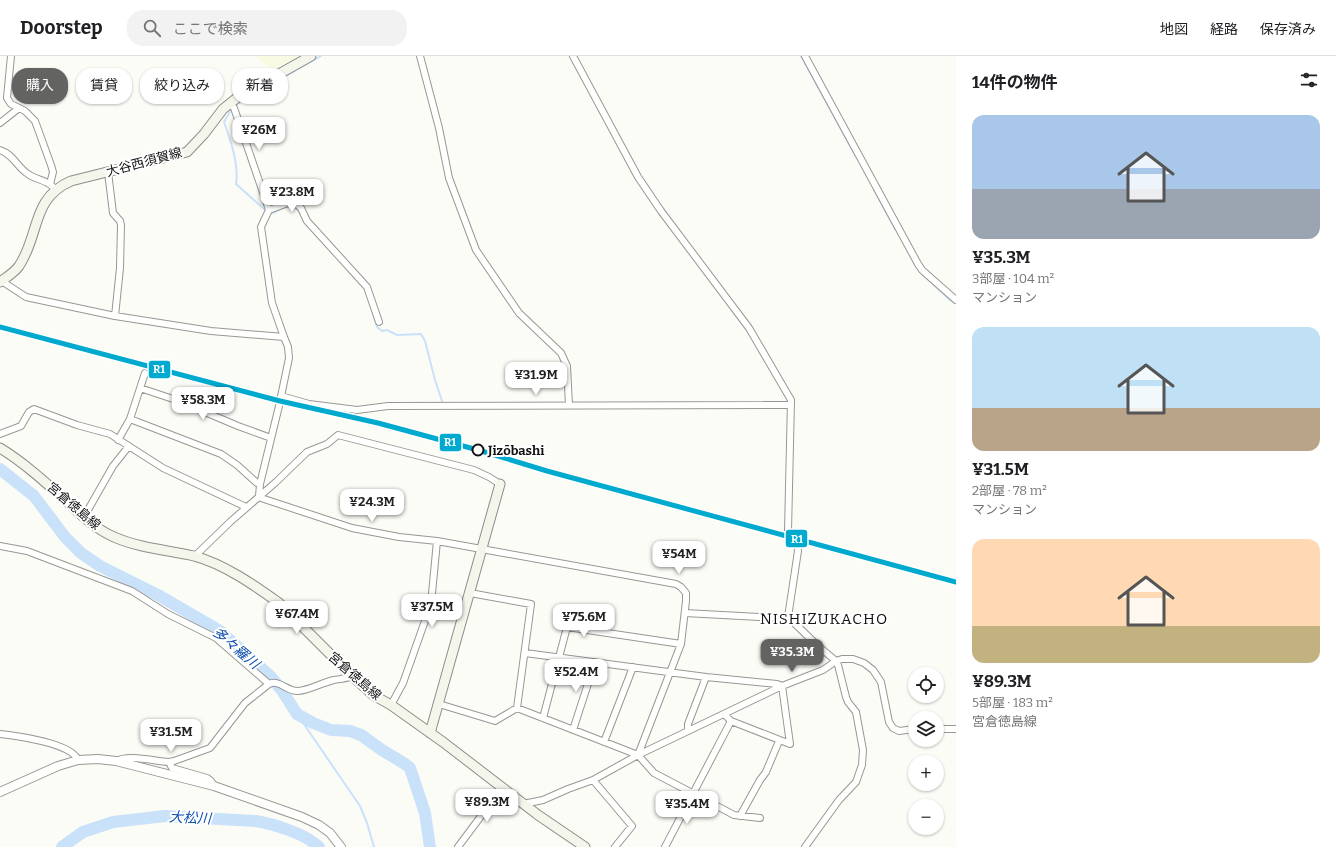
<!DOCTYPE html>
<html lang="ja">
<meta charset="utf-8">
<style>
:root{--surface:#fff;--page:#f2f2f2;--text:#202124;--muted:#757577;--line:#e0e0e0;--accent:#636362}
body{margin:0;font-family:Bitter,"Noto Sans JP",serif;background:var(--page);color:var(--text);height:100vh;display:flex;flex-direction:column;font-size:15px;white-space:nowrap}
*{box-sizing:border-box;margin:0}
p{font-size:13px;color:var(--muted)}
.icon{flex:none;width:22px;height:22px;fill:none;stroke:currentColor;stroke-width:2;stroke-linecap:round;stroke-linejoin:round}
.map{position:relative;flex:1;overflow:hidden}
.side{display:flex;flex-direction:column;background:var(--surface);width:380px}
.side>*{flex:none}
.guide{position:absolute;left:12px;top:12px;width:380px;height:36px;display:flex;gap:8px}
.buttons{position:absolute;left:908px;top:611px;display:grid;gap:8px}
.buttons a{display:grid;place-items:center;width:36px;height:36px;border-radius:50%;background:var(--surface);box-shadow:0 1px 3px #0004;font-size:20px}
.price{position:absolute;translate:-50% -34px;padding:0 9px;border-radius:8px;background:#fff;color:#222;font-size:13px;line-height:26px;filter:drop-shadow(0 1px 2px #0008)}
.price::after{content:'';position:absolute;left:50%;top:24px;width:12px;height:9px;margin-left:-6px;background:inherit;clip-path:polygon(0 0,100% 0,50% 100%)}
.price.current{background:var(--accent);color:#fff}
ul{padding:0;list-style:none}
li{display:grid;align-content:center;gap:8px;height:212px;padding:0 16px}
li span{display:grid;place-items:center;height:124px;border-radius:12px;color:#555}
li>.icon{margin-inline-start:auto}
span .icon{width:72px;height:72px;fill:#fffc;stroke-width:1}
li b{font-size:17px}
h2{display:flex;justify-content:space-between;align-items:center;height:48px;padding:0 16px;font-size:17px}
.chip{padding:0 14px;border-radius:16px;background:var(--surface);box-shadow:0 1px 3px #0004;font-size:14px;line-height:36px}
.chip.current{background:var(--accent);color:#fff}
header{display:flex;align-items:center;gap:24px;box-sizing:border-box;height:56px;padding:0 20px;background:var(--surface);border-bottom:1px solid var(--line)}
header strong{font-size:19px}
nav{display:flex;gap:22px;margin-inline-start:auto;font-size:14px}
.search{width:280px;height:36px;background:var(--page);display:flex;align-items:center;gap:10px;box-sizing:border-box;padding:0 14px;border-radius:16px;color:var(--muted);font-size:15px}
main{display:flex;flex:1;min-height:0}
.map>svg:first-child{display:block}
.farmland{fill:#f8fae2}
.lines{fill:none;stroke-linecap:round;stroke-linejoin:round}
.stream{stroke:#cae1fa;stroke-width:2}
.river{stroke:#cae1fa;stroke-width:12}
.minor-casing{stroke:#979795;stroke-width:8}
.tertiary-casing{stroke:#979795;stroke-width:10}
.secondary-casing{stroke:#8d8d8b;stroke-width:11}
.minor{stroke:#fffffe;stroke-width:6}
.tertiary{stroke:#fffffe;stroke-width:8}
.secondary{stroke:#f5f6eb;stroke-width:9}
.rail-1-casing{stroke:#fff;stroke-width:8}
.rail-1{stroke:#00a9ce;stroke-width:5}
.stop-dot{fill:#fff;stroke:#111;stroke-width:2}
.labels{text-anchor:middle;dominant-baseline:central;stroke-width:4;stroke-linejoin:round;paint-order:stroke}
.street-label{font-size:13px;fill:#111;stroke:#fff}
.stop-label{font-size:13px;font-weight:bold;fill:#111;stroke:#fff;text-anchor:start}
.water-label{font-size:14px;font-style:italic;fill:#0d4eaf;stroke:#fff}
.quarter-label{font-size:15px;letter-spacing:1px;fill:#111;stroke:#fff}
.line-badge{stroke:#fff;stroke-width:1.5}
.badge-label{font-size:11px;text-anchor:middle;font-weight:bold;fill:#fff}
</style>
<header>
<strong>Doorstep</strong>
<div class="search"><svg class="icon" aria-label="search" viewBox="0 0 24 24"><circle cx="10" cy="10" r="6"/><path d="M15 15l6 6"/></svg>ここで検索</div>
<nav><a>地図</a><a>経路</a><a>保存済み</a></nav>
</header>
<main>
<div class="map">
<svg width="956" height="791" viewBox="0 0 956 791">
<rect width="100%" height="100%" fill="#fcfcf7"/>
<path class="farmland" d="M 256,0 L 298,0 L 272,15 Z"/>
<g class="lines">
<path class="stream" d="M 801,0 L 855,99
M 874,134 L 895,173
M 301,159 L 296,152 L 286,150 L 273,157 L 265,154 L 236,128 C 239,109 231,85 224,66 L 233,51 L 239,47 L 321,0
M 919,215 L 950,244 L 956,247
M 372,254 L 377,271 L 382,275 L 387,274 L 397,279 L 421,278 L 425,285 L 435,324 L 443,348 L 444,348
M 509,347 L 542,347
M 297,658 L 360,750 L 367,767 L 374,791"/>
<path class="river" d="M 0,413 L 34,440 L 65,481 L 81,497 L 100,510 L 158,539 L 220,575 L 270,620 L 281,633 L 297,658 L 313,667 L 331,674 L 350,675 L 361,679 L 382,694 L 405,708 L 410,712 L 425,757 L 430,791
M 62,791 L 83,776 L 113,766 L 165,760 L 256,765 C 274,768 306,778 319,791"/>
<defs>
<path id="minor" d="M 11,0 L 7,42 L 11,48 L 25,55 L 35,65 L 51,109 L 53,116 L 50,128
M 420,0 L 439,72 L 449,122 L 476,194 L 519,257 L 561,297 L 567,310 L 569,349
M 573,0 L 638,121 L 661,155 L 749,272 L 791,344 L 788,475 L 797,481 L 798,495 L 788,561 L 817,589 L 836,605 L 838,609 L 846,641 L 848,646 L 856,656 L 863,694 L 862,709 L 856,726 L 839,744 L 805,791
M 805,0 L 918,208 L 922,214 L 956,244
M 230,47 L 234,52 L 269,154
M 0,67 L 19,52
M 0,94 C 13,98 17,111 28,118 C 36,124 47,124 53,131
M 108,116 L 113,157 L 120,165 L 121,169 L 120,212 L 115,260
M 0,224 L 26,241 L 115,260 L 211,275 L 284,281 L 288,291 L 289,302 L 279,350 L 260,428 L 259,440 L 261,442 L 352,472 L 399,481 L 437,485 L 676,528 L 681,531 L 686,537 L 686,545 L 681,588 L 638,699
M 284,281 L 272,247 L 261,171 L 269,154 L 288,147 L 296,148 L 301,152 L 307,165 L 367,231 L 379,266
M 140,332 L 179,345 L 238,370 L 271,382
M 281,340 L 309,348 L 357,354 L 388,350 L 791,349
M 130,363 L 221,398 L 237,409 L 257,427 L 260,428
M 0,378 L 21,370 L 29,356 L 34,353 L 77,369 L 110,378 L 163,412 L 246,451
M 118,384 L 130,363 L 145,317
M 84,461 L 113,410 L 129,390
M 0,490 L 27,495 L 132,535 L 168,558 L 216,582 L 269,628 C 280,623 287,636 298,635 C 310,634 321,627 334,624 C 340,623 345,623 352,620
M 195,500 L 230,466 L 276,426 L 307,396 L 327,388 L 338,379 L 474,414 L 489,421 L 500,428
M 470,537 L 531,548 L 517,652
M 685,557 L 777,562 L 788,561
M 525,597 L 706,621 L 777,628 L 782,630 L 790,688 L 731,665 L 724,658
M 439,648 L 495,665 L 517,652 L 638,699 L 654,717 L 734,759 L 760,762
M 391,649 L 403,627 L 431,548 L 437,485
M 543,662 L 567,571 L 681,588
M 937,673 L 956,673
M 573,674 L 595,606
M 688,675 L 688,668 L 706,621
M 0,678 C 17,680 71,687 78,704
M 604,686 L 633,611
M 116,705 C 129,698 153,705 169,706 L 172,712 L 207,722 L 211,725 L 214,730
M 169,706 L 174,705 L 210,692 L 245,647 L 269,628
M 593,724 L 632,770 L 615,791
M 523,748 L 543,744 L 568,733 L 593,724 L 638,699 L 782,630 L 823,614 L 836,605 L 842,603 L 853,603 L 864,607 L 873,614 L 881,626 L 889,666 L 893,672 L 899,675 L 915,673
M 740,760 L 760,724 L 766,716 L 779,685
M 458,791 L 502,732
M 665,791 L 731,665"/>
<path id="tertiary" d="M 0,736 L 58,710 L 78,704 L 98,703 L 116,705 L 214,730 L 302,761 L 319,769 L 330,777 L 341,791"/>
<path id="secondary" d="M 0,226 C 7,221 14,217 19,210 C 40,179 31,142 71,125 L 187,96 L 204,78 L 223,53 L 238,41 L 311,0
M 0,392 C 23,406 43,424 64,443 C 79,457 95,473 114,481 C 139,492 168,494 194,500 C 224,508 254,529 279,547 L 352,620 L 373,639 L 391,649 L 443,686 L 538,759 L 585,791
M 430,677 L 500,428"/>
</defs>
<use href="#minor" class="minor-casing"/>
<use href="#tertiary" class="tertiary-casing"/>
<use href="#secondary" class="secondary-casing"/>
<use href="#minor" class="minor"/>
<use href="#tertiary" class="tertiary"/>
<use href="#secondary" class="secondary"/>
<defs>
<path id="rail-1" d="M 0,271 L 280,345 L 378,367 L 478,394 L 547,415 L 956,526"/>
</defs>
<use href="#rail-1" class="rail-1-casing"/>
<use href="#rail-1" class="rail-1"/>
</g>
<circle class="stop-dot" cx="478" cy="394" r="5.5"/>
<g class="labels">
<g class="street-label">
<text transform="translate(144 106) rotate(-15)">大谷西須賀線</text>
<text transform="translate(74 450) rotate(40)">宮倉徳島線</text>
<text transform="translate(355 620) rotate(41)">宮倉徳島線</text>
</g>
<g class="stop-label">
<text x="488" y="394">Jizōbashi</text>
</g>
<g class="water-label">
<text transform="translate(236 592) rotate(40)">多々羅川</text>
<text transform="translate(190 762) rotate(3)">大松川</text>
</g>
<g class="quarter-label">
<text x="824" y="563">NISHIZUKACHO</text>
</g>
</g>
<g class="line-badge">
<rect x="148" y="304" width="23" height="19" rx="4" fill="#00a9ce"/>
<rect x="439" y="377" width="23" height="19" rx="4" fill="#00a9ce"/>
<rect x="785" y="473" width="23" height="19" rx="4" fill="#00a9ce"/>
</g>
<g class="badge-label">
<text x="159" y="317">R1</text>
<text x="450" y="390">R1</text>
<text x="797" y="487">R1</text>
</g>
</svg>
<div class="buttons">
<a><svg class="icon" aria-label="locate" viewBox="0 0 24 24"><circle cx="12" cy="12" r="6"/><path d="M12 2v4M12 18v4M2 12h4M18 12h4"/></svg></a>
<a><svg class="icon" aria-label="layers" viewBox="0 0 24 24"><path d="M12 4l9 5-9 5-9-5zM3 14l9 5 9-5"/></svg></a>
<a>+</a>
<a>−</a>
</div>
<b class="price" style="left:259px;top:95px">¥26M</b>
<b class="price" style="left:292px;top:157px">¥23.8M</b>
<b class="price" style="left:536px;top:340px">¥31.9M</b>
<b class="price" style="left:203px;top:365px">¥58.3M</b>
<b class="price" style="left:372px;top:467px">¥24.3M</b>
<b class="price" style="left:679px;top:519px">¥54M</b>
<b class="price" style="left:432px;top:572px">¥37.5M</b>
<b class="price" style="left:297px;top:579px">¥67.4M</b>
<b class="price" style="left:584px;top:582px">¥75.6M</b>
<b class="price current" style="left:792px;top:617px">¥35.3M</b>
<b class="price" style="left:576px;top:637px">¥52.4M</b>
<b class="price" style="left:171px;top:697px">¥31.5M</b>
<b class="price" style="left:487px;top:767px">¥89.3M</b>
<b class="price" style="left:687px;top:769px">¥35.4M</b>
<div class="guide">
<a class="chip current">購入</a>
<a class="chip">賃貸</a>
<a class="chip">絞り込み</a>
<a class="chip">新着</a>
</div>
</div>
<section class="side">
<h2>14件の物件<svg class="icon" aria-label="filters" viewBox="0 0 24 24"><path d="M4 7h16M4 17h16"/><circle cx="9" cy="7" r="2"/><circle cx="15" cy="17" r="2"/></svg></h2>
<ul>
<li><span style="background:linear-gradient(#a9c7e8 60%,#9aa5b1 0)"><svg class="icon" aria-label="home" viewBox="0 0 24 24"><path d="M3 11l9-7 9 7M6 9v11h12V9"/></svg></span><div><b>¥35.3M</b><p>3部屋 · 104 m²</p><p>マンション</p></div></li>
<li><span style="background:linear-gradient(#bfe0f5 65%,#b9a48a 0)"><svg class="icon" aria-label="home" viewBox="0 0 24 24"><path d="M3 11l9-7 9 7M6 9v11h12V9"/></svg></span><div><b>¥31.5M</b><p>2部屋 · 78 m²</p><p>マンション</p></div></li>
<li><span style="background:linear-gradient(#ffd9b3 70%,#c2b280 0)"><svg class="icon" aria-label="home" viewBox="0 0 24 24"><path d="M3 11l9-7 9 7M6 9v11h12V9"/></svg></span><div><b>¥89.3M</b><p>5部屋 · 183 m²</p><p>宮倉徳島線</p></div></li>
</ul>
</section>
</main>
